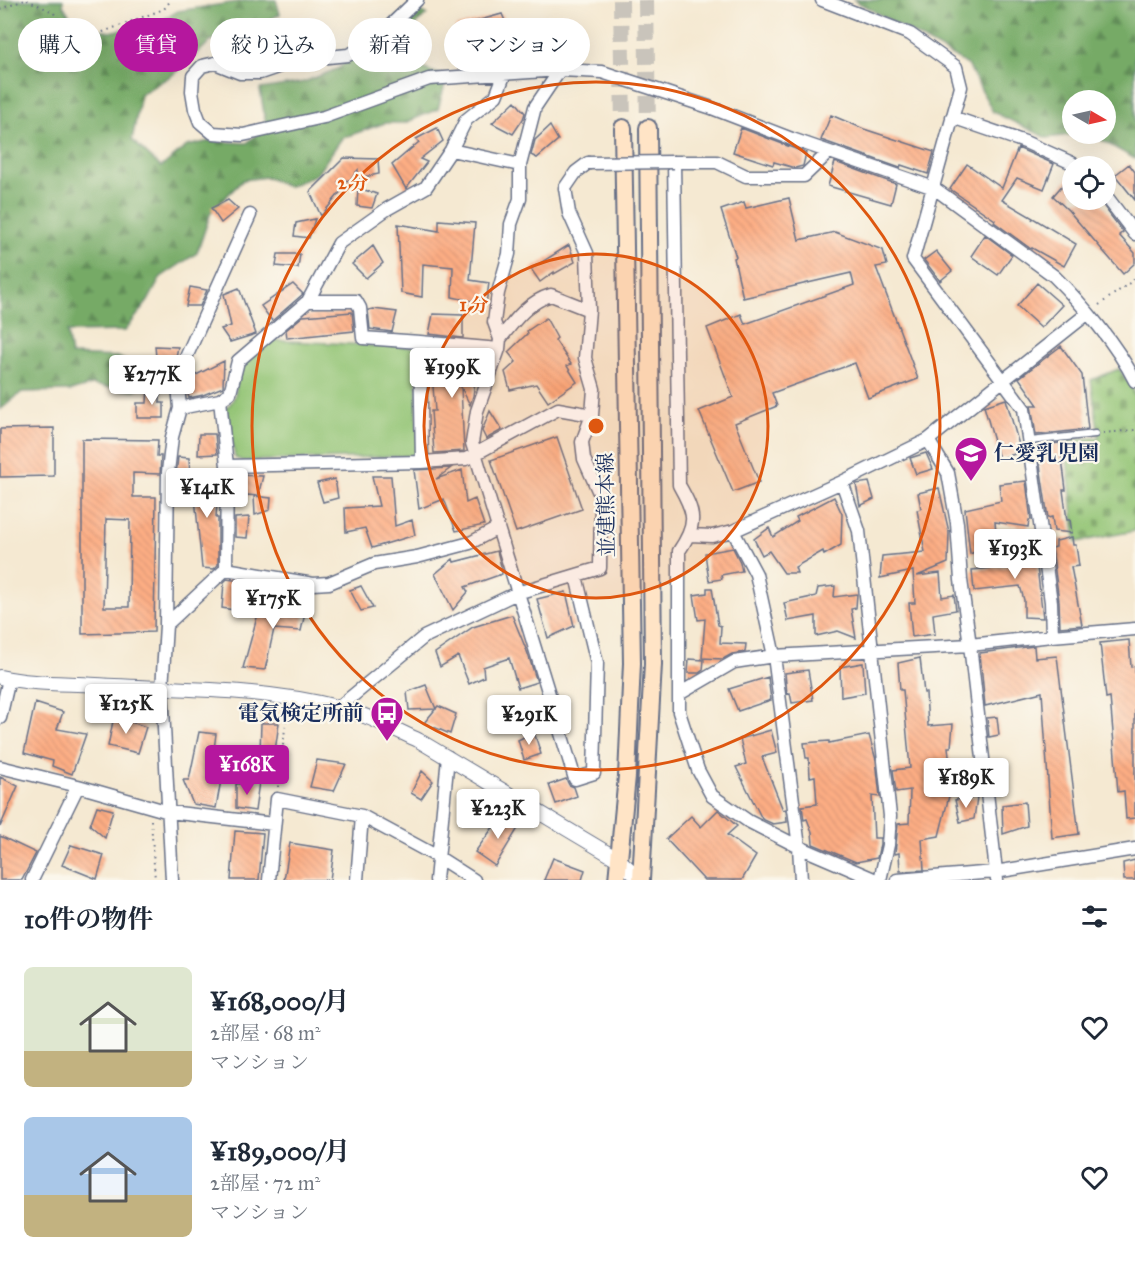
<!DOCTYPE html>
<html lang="ja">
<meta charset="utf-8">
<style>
:root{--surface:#fff;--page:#f2f2f3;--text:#1f2937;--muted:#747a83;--accent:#b5179e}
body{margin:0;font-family:"IM FELL Great Primer","Noto Serif JP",serif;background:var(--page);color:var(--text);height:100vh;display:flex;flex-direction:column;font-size:22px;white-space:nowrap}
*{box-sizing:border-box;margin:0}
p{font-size:20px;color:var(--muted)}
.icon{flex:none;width:33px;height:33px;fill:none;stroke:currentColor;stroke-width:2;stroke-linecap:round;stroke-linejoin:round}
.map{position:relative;height:880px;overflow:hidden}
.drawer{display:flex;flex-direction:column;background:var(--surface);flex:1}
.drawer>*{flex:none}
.banner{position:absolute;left:18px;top:18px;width:600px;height:54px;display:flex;gap:12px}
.needle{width:39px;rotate:99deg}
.fabs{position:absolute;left:1062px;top:90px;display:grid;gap:12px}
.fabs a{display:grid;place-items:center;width:54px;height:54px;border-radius:50%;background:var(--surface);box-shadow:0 6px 24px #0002;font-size:30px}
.price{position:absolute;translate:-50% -51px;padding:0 14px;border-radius:6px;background:#fff;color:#222;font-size:20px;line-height:39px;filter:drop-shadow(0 2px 3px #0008)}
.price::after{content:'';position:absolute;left:50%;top:36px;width:18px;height:14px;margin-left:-9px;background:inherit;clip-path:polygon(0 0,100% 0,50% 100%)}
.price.active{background:var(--accent);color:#fff}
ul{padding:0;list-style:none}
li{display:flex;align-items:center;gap:18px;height:150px;padding:0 24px}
li span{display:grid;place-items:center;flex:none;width:168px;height:120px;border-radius:9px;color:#555}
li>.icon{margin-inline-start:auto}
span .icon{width:72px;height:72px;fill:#fffc;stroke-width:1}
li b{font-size:26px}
h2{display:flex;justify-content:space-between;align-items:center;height:72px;padding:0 24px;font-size:26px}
.chip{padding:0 21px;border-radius:27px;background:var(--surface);box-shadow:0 6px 24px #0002;font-size:21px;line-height:54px}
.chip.active{background:var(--accent);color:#fff}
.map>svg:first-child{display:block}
.green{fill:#93c474;stroke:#577a69;stroke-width:1.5}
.forest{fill:url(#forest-firs);stroke:#486c62;stroke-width:1.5;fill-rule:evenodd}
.cemetery{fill:url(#cemetery-stones);stroke:#577a69;stroke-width:1.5}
.building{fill:url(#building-back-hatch);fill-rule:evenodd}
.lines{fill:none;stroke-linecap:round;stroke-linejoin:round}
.secondary-tunnel{stroke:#c9c4bb;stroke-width:16;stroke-dasharray:16 8;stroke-linecap:butt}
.service-casing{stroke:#677087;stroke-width:9}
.minor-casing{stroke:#677087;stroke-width:15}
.tertiary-casing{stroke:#677087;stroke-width:16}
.secondary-casing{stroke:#677087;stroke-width:20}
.path{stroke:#677087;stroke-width:2;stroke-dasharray:1.5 4.5;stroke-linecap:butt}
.service{stroke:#fff;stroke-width:6}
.minor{stroke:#fff;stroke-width:12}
.tertiary{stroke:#fff;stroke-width:14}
.secondary{stroke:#ffe4c6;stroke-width:16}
.minor-bridge-casing{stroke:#677087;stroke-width:15;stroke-linecap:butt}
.minor-bridge{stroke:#fff;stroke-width:12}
.ring{fill:none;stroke:#de5710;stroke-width:3}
.labels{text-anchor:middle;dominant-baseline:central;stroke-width:4.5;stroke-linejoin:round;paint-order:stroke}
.poi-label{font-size:21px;font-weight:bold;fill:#1b2f5e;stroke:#fbf7ec;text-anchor:start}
.street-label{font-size:21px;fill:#1b2f5e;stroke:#fbf7ec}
.centre{fill:#de5710;stroke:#fbf7ec;stroke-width:3}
.ring-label{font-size:18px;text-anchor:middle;font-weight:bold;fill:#de5710;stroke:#fbf7ec;stroke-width:4.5;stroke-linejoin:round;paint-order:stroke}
</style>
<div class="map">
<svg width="1135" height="880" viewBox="0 0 1135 880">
<defs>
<pattern id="forest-firs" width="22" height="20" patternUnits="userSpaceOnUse" patternTransform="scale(1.5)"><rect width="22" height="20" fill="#76aa66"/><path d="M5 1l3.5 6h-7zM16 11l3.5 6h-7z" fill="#608b57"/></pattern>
<pattern id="cemetery-stones" width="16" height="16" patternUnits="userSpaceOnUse" patternTransform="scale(1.5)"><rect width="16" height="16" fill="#93c474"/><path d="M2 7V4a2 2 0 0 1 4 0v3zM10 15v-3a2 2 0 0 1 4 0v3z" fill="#77a062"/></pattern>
<pattern id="building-back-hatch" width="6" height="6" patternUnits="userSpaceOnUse" patternTransform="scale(1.5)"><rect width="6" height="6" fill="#fdad83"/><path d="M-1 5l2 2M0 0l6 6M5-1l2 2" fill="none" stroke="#d89574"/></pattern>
</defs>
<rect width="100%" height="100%" fill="#fbf7ec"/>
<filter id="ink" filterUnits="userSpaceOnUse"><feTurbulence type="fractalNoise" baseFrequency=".0167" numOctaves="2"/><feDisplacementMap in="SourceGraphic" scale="12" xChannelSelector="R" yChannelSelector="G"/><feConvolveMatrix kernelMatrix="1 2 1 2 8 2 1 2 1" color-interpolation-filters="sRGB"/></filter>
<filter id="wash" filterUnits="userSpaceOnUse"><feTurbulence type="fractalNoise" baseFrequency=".008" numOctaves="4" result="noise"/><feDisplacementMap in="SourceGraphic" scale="24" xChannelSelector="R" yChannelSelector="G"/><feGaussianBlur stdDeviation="1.35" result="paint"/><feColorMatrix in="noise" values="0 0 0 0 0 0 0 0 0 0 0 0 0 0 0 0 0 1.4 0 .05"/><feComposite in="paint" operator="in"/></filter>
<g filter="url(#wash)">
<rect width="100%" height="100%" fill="#f5e9d2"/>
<path class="green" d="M 268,340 L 411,347 L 416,351 L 418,451 L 414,456 L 243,461 L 235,458 L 226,408 C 240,397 234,383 240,368 C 245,358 260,348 268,340 Z"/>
<path class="forest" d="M 0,0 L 63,0 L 63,5 L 75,24 L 110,32 L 161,21 L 178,11 L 250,0 L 276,0 L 280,14 L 246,32 L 212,40 L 177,72 L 141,94 L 132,140 L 161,167 L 187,146 L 210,141 L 247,143 L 266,125 L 260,89 L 304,82 L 339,68 L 411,5 L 427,15 L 417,23 L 403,54 L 407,63 L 447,77 L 438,109 L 405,123 L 385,123 L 342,138 L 317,174 L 288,187 L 266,177 L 243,180 L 211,212 L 197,253 L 161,277 L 148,301 L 125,331 L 67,332 L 71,355 L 118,357 L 156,376 L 133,391 L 92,385 L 70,391 L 22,392 L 0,410 Z
M 854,0 L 1135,0 L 1135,159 L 1096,137 L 1070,135 L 1047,138 L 993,112 L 968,65 ZM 1072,100 L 1106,100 L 1106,134 L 1072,134 Z"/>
<path class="cemetery" d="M 1119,369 L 1133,389 L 1135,396 L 1135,531 L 1076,542 L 1065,441 L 1099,437 L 1091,380 Z"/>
<g id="blocks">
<path class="building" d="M 502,14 L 513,39 L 466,53 L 455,27 Z
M 515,101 L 525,113 L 523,119 L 513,134 L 492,123 Z
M 831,115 L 864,129 L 934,152 L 928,174 L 901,165 L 900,168 L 821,140 Z
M 550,126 L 558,140 L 537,158 L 531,155 L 535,140 Z
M 437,128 L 443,141 L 420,159 L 427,162 L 406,189 L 392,165 L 419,142 L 416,139 Z
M 741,128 L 806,153 L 803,166 L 795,168 L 774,162 L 773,165 L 733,152 Z
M 1018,148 L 1054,164 L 1044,189 L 1017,178 L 1002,200 L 1033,218 L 1032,220 L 1033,218 L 1076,244 L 1064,266 L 1032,248 L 1031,249 L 994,222 L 995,220 L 950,189 L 967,164 L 1002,188 Z
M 344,158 L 378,159 L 379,174 L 358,178 L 358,170 L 350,180 L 339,182 L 346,185 L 321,216 L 310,192 Z
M 835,162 L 896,184 L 891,204 L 828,186 Z
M 1129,164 L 1135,172 L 1135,200 L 1115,175 Z
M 1072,174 L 1072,200 L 1099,200 L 1123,232 L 1119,235 L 1135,253 L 1135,263 L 1123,274 L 1068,210 L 1053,196 Z
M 358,188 L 377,194 L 372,208 L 357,206 Z
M 789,198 L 799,240 L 835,232 L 883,250 L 887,265 L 876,267 L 918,379 L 868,398 L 855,363 L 772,393 L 777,406 L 735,423 L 759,482 L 733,492 L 699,411 L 733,397 L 707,328 L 741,314 L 745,324 L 854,285 L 851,273 L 743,298 L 734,258 L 736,257 L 721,210 L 744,202 L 746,208 Z
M 228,200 L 238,209 L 221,223 L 211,208 Z
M 315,219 L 309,238 L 294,236 L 296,223 Z
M 439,220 L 475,223 L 470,280 L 489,283 L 486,304 L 452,297 L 453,267 L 423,264 L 422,297 L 401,293 L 398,224 L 439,231 Z
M 985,235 L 1012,255 L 998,275 L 971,256 Z
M 569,245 L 575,262 L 554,274 L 554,272 L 540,282 L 531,269 Z
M 373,246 L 383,263 L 366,278 L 352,264 Z
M 936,251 L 952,271 L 940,281 L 924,260 Z
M 278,254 L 300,254 L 298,268 L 276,266 Z
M 1037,283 L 1062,305 L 1041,328 L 1017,306 Z
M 293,284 L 303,294 L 272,321 L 261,306 Z
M 190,287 L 207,290 L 200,306 L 186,306 Z
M 239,288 L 256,334 L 230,342 L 221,329 L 231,326 L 224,294 Z
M 373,309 L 397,312 L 392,332 L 370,329 L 368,310 Z
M 352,312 L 354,331 L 287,338 L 286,330 L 303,316 Z
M 433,314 L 463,315 L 463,338 L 429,334 Z
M 546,318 L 557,338 L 555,340 L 571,364 L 567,366 L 577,382 L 548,402 L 536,384 L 510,390 L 505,372 L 516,362 L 508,352 L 528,333 L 527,331 Z
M 155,346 L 178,347 L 175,362 L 156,357 Z
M 1061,346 L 1082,375 L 1088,429 L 1036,435 L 1031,405 L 1038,405 L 1019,378 Z
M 439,352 L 483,356 L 481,376 L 476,375 L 473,396 L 470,405 L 461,387 L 464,451 L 434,453 L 431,411 L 435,411 L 432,374 L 437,374 Z
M 224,361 L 223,387 L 203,395 L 189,398 L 186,386 L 188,379 Z
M 148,387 L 160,388 L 160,403 L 164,403 L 164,418 L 137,418 L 137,403 L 147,403 Z
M 1006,399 L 1021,452 L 999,459 L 984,406 Z
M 490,411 L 502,430 L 486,439 L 482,431 Z
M 54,428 L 54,476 L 0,477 L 0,429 Z
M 199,434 L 215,434 L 217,454 L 198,455 Z
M 557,437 L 582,509 L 516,532 L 491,460 Z
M 82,439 L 158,440 L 157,456 L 161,456 L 160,474 L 133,473 L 133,497 L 156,497 L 154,632 L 82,634 ZM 106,519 L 130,520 L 129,607 L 104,607 Z
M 1060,443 L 1066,490 L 1063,490 L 1067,520 L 1070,520 L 1072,533 L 1054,531 L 1052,517 L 1048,518 L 1037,445 Z
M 926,453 L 933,469 L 916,474 L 910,458 Z
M 178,457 L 189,458 L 190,475 L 176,475 Z
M 451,468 L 436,479 L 462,470 L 466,503 L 475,499 L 484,525 L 456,531 L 444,499 L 419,509 L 414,470 Z
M 235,475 L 263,476 L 258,496 L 235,494 Z
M 219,476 L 216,518 L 218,518 L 218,565 L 214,569 L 202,568 L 193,478 Z
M 372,476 L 391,476 L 395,526 L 412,520 L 415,535 L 372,548 L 365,528 L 346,532 L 345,508 L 379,506 Z
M 335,479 L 338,498 L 323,502 L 317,483 Z
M 1026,481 L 1031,520 L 1029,520 L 1028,527 L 995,522 L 997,543 L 970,554 L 965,509 L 1001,501 L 999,484 Z
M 869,482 L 874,499 L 860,506 L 856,484 Z
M 939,488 L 949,532 L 948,563 L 917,576 L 940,573 L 942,597 L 954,595 L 956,610 L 933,614 L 935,634 L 912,637 L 909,603 L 915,603 L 913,571 L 880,578 L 882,556 L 925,552 L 917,510 L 921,509 L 918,493 Z
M 254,496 L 271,498 L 270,510 L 255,515 Z
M 834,497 L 842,514 L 841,545 L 824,555 L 823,551 L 795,567 L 797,573 L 784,573 L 769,551 L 762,555 L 754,539 L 769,528 L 773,537 L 798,521 L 796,517 Z
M 249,517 L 247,538 L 235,537 L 235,518 Z
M 1072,537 L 1073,545 L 1076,545 L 1079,566 L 1071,567 L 1082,625 L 1060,627 L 1059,601 L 1052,548 L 1056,547 L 1056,541 Z
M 1032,546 L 1033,550 L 1035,550 L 1043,618 L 1024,617 L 1024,600 L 1020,586 L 974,591 L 972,570 L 1012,566 L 1009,551 Z
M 733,548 L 740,562 L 742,571 L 721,575 L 722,579 L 709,581 L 705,553 Z
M 497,551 L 502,570 L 502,574 L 465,587 L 468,592 L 453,610 L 435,574 L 453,559 L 454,562 Z
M 227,579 L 246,582 L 240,611 L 222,608 L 224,582 Z
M 361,586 L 373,608 L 361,611 L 350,590 Z
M 835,586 L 834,597 L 857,594 L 856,608 L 851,609 L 856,638 L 838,631 L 816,636 L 816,616 L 788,621 L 784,603 L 816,596 L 818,588 Z
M 707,588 L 712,588 L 718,625 L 721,626 L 720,643 L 746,644 L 745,652 L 732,654 L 723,659 L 702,658 L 705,619 L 698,620 L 694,595 L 707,593 Z
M 566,592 L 574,626 L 548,638 L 537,599 Z
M 287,600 L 308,600 L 301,631 L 274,629 L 265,670 L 243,668 L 261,603 L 285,611 Z
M 512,615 L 528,654 L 537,682 L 518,688 L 509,658 L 483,667 L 484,677 L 469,684 L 458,656 L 440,667 L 435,653 L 473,627 Z
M 1129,640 L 1131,667 L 1135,666 L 1135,818 L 1126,819 L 1124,791 L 1118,792 L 1110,697 L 1106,698 L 1100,643 Z
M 1034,646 L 1035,658 L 1057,656 L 1079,834 L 1052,838 L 1042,692 L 985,706 L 980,653 Z
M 920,658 L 924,693 L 926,693 L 928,726 L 953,724 L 951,747 L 948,747 L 952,784 L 939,836 L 922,839 L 924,870 L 900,871 L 899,853 L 895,854 L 898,824 L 909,823 L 910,790 L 896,792 L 893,770 L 910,768 L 903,690 L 900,690 L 898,663 Z
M 689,659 L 704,660 L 703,670 L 699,673 L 688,673 Z
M 863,663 L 865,693 L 841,697 L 840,667 Z
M 808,670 L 813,700 L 792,703 L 790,693 L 787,694 L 785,673 Z
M 768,677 L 771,700 L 738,711 L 729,689 Z
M 426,685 L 436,709 L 409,710 L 407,692 Z
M 35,703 L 63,712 L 57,729 L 86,734 L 72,774 L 52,766 L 53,761 L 24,753 Z
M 438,706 L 456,714 L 450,734 L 424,723 Z
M 114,716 L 146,727 L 138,753 L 108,746 Z
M 997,717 L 999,735 L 989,737 L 987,718 Z
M 261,723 L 279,723 L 275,751 L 260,752 Z
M 771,730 L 777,753 L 762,757 L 783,810 L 786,809 L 787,822 L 773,824 L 762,819 L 736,767 L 746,764 L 740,739 Z
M 199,732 L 216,734 L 210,780 L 221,780 L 216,808 L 193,804 L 183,780 L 189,780 Z
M 534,732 L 541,754 L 524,760 L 518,740 Z
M 869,735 L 876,760 L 880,797 L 872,796 L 874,838 L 880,838 L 880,844 L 877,858 L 856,862 L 813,844 L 812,832 L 807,819 L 804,820 L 802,806 L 817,804 L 815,776 L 810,777 L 809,758 L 806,758 L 804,743 L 829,741 L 829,743 Z
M 317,760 L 346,764 L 334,791 L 310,787 Z
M 422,771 L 433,781 L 421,799 L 411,793 Z
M 0,777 L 18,786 L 0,827 Z
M 566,779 L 569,785 L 574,787 L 577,796 L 556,804 L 549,785 Z
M 259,782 L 255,811 L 236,808 L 236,784 Z
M 977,797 L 974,819 L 960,822 L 955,800 Z
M 1025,802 L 1027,826 L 1003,834 L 1002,805 Z
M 97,806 L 113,810 L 105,838 L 90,825 Z
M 718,810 L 737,826 L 727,835 L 756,856 L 742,880 L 704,880 L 666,839 L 691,816 L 701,827 Z
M 502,815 L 520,825 L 495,866 L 475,852 Z
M 235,831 L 263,833 L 259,880 L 231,880 Z
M 0,836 L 36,853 L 22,880 L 0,880 Z
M 290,843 L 334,850 L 330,880 L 284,880 Z
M 71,845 L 104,855 L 97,879 L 62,865 Z
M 553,858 L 585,870 L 582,880 L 544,880 Z
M 1135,860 L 1135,880 L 1124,880 L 1123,863 Z"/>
</g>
</g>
<g filter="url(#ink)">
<use href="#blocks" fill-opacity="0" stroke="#677087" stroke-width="1.5"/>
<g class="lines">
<path class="secondary-tunnel" d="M 621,0 L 623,128
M 646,0 L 648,128"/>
<defs>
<path id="service" d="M 1030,441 L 1095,434"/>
<path id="minor" d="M 417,0 L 370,45 L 348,55 L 298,60 L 260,73 L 240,73 L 215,63 L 202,66 L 193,76 L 192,91 L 195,109 L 200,122 L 213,133 L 243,135 L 324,117 L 429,79 L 560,70 L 602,72 L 709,107 L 792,139 L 934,188 L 1054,276 C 1083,305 1117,345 1135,381
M 822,0 L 910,34 L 956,67 L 961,87 L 913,259 L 1024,409 L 1051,602 L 1052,636
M 560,70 L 535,107 L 520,165 L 520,199 L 511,224 L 509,254 L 498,293 L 494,322 L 500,339 L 499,349 L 477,411 L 472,443 L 575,779 L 594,773 L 597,663 L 576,576
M 952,117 L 1025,142 L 1072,163 L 1076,166
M 451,150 L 520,165
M 829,152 L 804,176 L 746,176 L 717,162 L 674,162 L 679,485 C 695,513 698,523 679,551 L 679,694 L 734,662 L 774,656 L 970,645 L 1052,636 L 1135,629
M 1106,196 L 1135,234
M 308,301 L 339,243 L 387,209 L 426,187 L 451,150 L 466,120 L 496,96 L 505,73
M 500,339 C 515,320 528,302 551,295 L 589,310 L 587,253 L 569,213 L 565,188 L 576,172 L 588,163
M 220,400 L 180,408 L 178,385 L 183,364 L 250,215
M 928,440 L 948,473 L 957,523 L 961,580 L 970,645 L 997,880
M 422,462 L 420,342 L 499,349
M 227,466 L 422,462 L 466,459 L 558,409 L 592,415
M 842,482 L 859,531 L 890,816 L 888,845 L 880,880
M 733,531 L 756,574 L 774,656 L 799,847 L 801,880
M 690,535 L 712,536 L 733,531 L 842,482 L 928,440 L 1087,314
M 226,569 L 313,584 L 329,583 L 374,564 L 417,557 L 470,543 L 498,528
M 166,625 L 226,569 L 227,466 L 220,400 L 230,393 L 238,361 L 308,301 L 356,301 L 360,308 L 363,338 L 420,342
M 679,694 L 679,712 L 698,770 L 712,796 L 748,821 L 799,847 L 876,880
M 339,707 L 424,637 L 517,593 L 600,568 L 601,497 L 584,459 L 582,442 L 592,415 L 594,389 L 585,358 L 589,310
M 0,718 L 9,679
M 0,767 L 78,786 L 169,812 L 274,824
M 32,880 L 78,786
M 172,880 L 162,689 L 166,625 L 168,472 L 172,437 L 180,408
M 269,880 L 277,799 L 362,816 L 438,857 L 474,880
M 357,880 L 362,816
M 436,880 L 448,757
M 897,880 L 995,872 L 1135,849"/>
<path id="tertiary" d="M 0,677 C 31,684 64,683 96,685 C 176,690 259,687 337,707 C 365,714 392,728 418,740 L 619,860 L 641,880"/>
<path id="secondary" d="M 617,880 L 627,776 L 632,663 L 623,128
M 641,880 L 653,664 L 648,128"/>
</defs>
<use href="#service" class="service-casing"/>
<use href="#minor" class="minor-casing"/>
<use href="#tertiary" class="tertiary-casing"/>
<use href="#secondary" class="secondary-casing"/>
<path class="path" d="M 27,0 L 53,12 L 70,34 L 92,36 L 164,9 L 171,0
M 0,9 L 25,0
M 1099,305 L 1135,279
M 1103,433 L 1135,430
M 278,787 L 287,712
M 151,820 L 155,880"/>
<use href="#service" class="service"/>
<use href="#minor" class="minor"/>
<use href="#tertiary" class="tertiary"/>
<use href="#secondary" class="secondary"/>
<defs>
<path id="minor-bridge" d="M 588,163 L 674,162"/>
</defs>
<use href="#minor-bridge" class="minor-bridge-casing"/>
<use href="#minor-bridge" class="minor-bridge"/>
</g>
</g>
<circle cx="596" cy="426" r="172" fill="#de5710" fill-opacity=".12"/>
<g class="ring">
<circle cx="596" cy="426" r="172"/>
<circle cx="596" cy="426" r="344"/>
</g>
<defs>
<symbol id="school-pin" viewBox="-11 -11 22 30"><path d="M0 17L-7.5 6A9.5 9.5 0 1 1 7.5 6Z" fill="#b5179e" stroke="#fbf7ec"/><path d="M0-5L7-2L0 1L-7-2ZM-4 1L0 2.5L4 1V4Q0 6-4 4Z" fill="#fff"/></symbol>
<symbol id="bus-pin" viewBox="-11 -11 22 30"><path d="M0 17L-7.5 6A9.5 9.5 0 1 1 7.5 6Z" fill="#b5179e" stroke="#fbf7ec"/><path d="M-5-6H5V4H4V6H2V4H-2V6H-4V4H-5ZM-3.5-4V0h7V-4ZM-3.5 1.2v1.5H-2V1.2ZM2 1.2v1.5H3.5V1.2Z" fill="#fff"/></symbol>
</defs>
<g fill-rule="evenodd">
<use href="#school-pin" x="952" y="434" width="38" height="52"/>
<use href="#bus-pin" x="368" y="694" width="38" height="52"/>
</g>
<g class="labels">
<g class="poi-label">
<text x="994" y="453">仁愛乳児園</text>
<text x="364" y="713" text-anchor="end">電気検定所前</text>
</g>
<g class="street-label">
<text transform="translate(606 505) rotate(-91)">並建熊本線</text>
</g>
</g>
<circle cx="596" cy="426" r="9" class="centre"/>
<g class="ring-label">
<text x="353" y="189">2 分</text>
<text x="474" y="311">1 分</text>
</g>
</svg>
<div class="fabs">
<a><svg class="needle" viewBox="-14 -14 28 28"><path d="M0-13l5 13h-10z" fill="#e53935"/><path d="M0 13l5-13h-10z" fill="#747a83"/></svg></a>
<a><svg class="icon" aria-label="locate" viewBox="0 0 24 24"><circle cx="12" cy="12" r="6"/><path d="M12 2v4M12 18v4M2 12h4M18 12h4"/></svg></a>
</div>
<b class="price" style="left:452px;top:399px">¥199K</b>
<b class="price" style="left:152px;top:406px">¥277K</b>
<b class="price" style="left:207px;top:519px">¥141K</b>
<b class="price" style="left:1015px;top:580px">¥193K</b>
<b class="price" style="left:273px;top:630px">¥175K</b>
<b class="price" style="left:126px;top:735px">¥125K</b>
<b class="price" style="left:529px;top:746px">¥291K</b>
<b class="price active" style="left:247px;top:796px">¥168K</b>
<b class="price" style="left:966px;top:809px">¥189K</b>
<b class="price" style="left:498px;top:840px">¥223K</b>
<div class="banner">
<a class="chip">購入</a>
<a class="chip active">賃貸</a>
<a class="chip">絞り込み</a>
<a class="chip">新着</a>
<a class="chip">マンション</a>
</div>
</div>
<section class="drawer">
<h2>10件の物件<svg class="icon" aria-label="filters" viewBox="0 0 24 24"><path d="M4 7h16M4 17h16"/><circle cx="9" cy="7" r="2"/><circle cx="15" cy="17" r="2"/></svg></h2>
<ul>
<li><span style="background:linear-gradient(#dfe7d0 70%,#c2b280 0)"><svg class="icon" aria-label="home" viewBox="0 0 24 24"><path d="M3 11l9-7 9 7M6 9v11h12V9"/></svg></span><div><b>¥168,000/月</b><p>2部屋 · 68 m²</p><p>マンション</p></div><svg class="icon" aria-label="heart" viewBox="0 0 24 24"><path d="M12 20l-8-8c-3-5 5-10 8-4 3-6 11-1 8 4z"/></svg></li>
<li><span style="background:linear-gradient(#a9c7e8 65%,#c2b280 0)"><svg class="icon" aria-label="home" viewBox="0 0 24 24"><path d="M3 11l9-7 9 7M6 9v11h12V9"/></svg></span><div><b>¥189,000/月</b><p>2部屋 · 72 m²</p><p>マンション</p></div><svg class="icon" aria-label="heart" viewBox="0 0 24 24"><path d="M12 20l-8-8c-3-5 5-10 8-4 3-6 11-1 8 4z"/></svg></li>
</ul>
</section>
